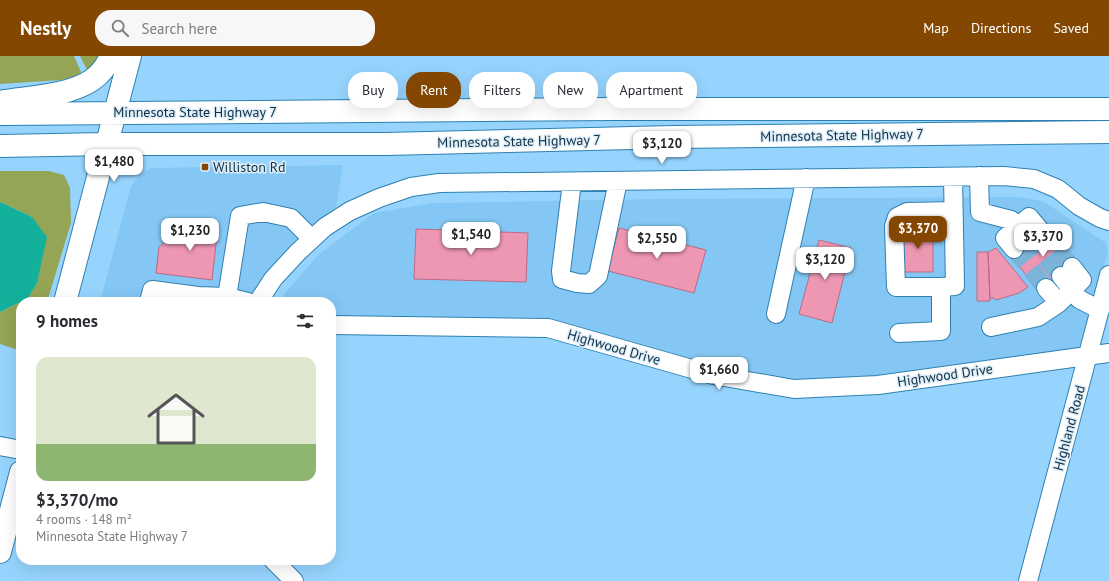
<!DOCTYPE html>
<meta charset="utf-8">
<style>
:root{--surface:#fff;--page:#f7f7f7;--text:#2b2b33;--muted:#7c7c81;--accent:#834702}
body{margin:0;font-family:"PT Sans",sans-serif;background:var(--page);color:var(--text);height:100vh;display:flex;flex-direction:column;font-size:15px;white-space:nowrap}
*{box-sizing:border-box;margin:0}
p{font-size:13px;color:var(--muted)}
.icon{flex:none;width:22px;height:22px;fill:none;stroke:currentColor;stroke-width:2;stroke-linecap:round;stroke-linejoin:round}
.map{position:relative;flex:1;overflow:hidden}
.sheet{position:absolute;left:16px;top:241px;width:320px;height:268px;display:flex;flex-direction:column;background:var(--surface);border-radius:16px;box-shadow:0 4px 16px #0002}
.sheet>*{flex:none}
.hud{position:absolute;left:348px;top:16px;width:380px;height:36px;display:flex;gap:8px}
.price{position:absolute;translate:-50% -34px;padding:0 9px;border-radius:8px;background:#fff;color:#222;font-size:13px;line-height:26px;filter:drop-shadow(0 1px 2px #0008)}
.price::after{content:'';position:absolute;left:50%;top:24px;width:12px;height:9px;margin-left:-6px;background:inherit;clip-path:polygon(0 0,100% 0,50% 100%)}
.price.on{background:var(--accent);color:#fff}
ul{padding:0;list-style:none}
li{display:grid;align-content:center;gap:8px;height:212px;padding:0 20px}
li span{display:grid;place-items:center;height:124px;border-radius:12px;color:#555}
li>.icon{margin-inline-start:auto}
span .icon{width:72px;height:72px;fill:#fffc;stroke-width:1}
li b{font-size:17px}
h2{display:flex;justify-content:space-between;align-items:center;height:48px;padding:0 20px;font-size:17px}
.tag{padding:0 14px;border-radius:16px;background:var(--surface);box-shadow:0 4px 16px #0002;font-size:14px;line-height:36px}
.tag.on{background:var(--accent);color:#fff}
header{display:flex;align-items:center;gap:24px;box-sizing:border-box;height:56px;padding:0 20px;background:var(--accent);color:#fff}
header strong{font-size:19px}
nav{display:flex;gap:22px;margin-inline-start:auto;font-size:14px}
.search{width:280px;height:36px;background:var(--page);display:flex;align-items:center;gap:10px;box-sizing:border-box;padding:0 14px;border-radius:16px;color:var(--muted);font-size:15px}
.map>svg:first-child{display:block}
.built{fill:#84c7f4}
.green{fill:#94a556}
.water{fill:#13b19b}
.building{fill:#ed97b3;stroke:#bb6a85}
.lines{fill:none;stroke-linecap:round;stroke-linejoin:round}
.minor-tunnel{stroke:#7bb3d9;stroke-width:18;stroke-dasharray:18 9;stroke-linecap:butt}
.minor-casing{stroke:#2e80b0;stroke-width:20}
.major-casing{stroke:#2e80b0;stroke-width:24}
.minor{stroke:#fff;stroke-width:18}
.major{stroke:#fff;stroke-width:22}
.poi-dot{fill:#834702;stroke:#dfeef9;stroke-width:1.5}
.labels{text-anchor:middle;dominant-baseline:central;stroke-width:3;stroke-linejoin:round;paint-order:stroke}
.street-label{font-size:14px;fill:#0f3145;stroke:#dfeef9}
.poi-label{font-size:14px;fill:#0f3145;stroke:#dfeef9;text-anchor:start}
</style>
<header>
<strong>Nestly</strong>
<div class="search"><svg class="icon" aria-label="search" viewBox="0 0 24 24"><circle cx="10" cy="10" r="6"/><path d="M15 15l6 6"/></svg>Search here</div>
<nav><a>Map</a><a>Directions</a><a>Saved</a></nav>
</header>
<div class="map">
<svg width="1109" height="525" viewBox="0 0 1109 525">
<rect width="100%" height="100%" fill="#96d4fe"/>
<path class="built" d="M 343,109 L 336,151 L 281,203 L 253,246 L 100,246 L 131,130 L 141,118 L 151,112 Z
M 1018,141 L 1043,145 L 1106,187 L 1108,195 L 1088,277 L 1080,292 L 890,327 L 790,324 L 698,314 L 607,285 L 331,261 L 331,246 L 284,246 L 284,238 L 318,199 L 374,157 L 433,147 L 658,143 Z"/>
<path class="green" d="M 0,0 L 74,0 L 81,16 L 79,20 L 61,24 L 0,28 Z
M 80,0 L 104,0 L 89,14 L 86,12 Z
M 0,115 L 49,115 L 64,119 L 70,132 L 71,167 L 47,246 L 21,246 L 21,295 L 0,288 L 0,256 L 28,242 L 37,227 L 32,161 L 0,146 Z"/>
<path class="water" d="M 0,146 L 32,161 L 47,181 L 37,227 L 28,242 L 0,256 Z"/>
<path class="building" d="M 190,166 L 218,170 L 212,224 L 156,217 L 159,191 Z
M 1046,168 L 1078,207 L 1040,237 L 1009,197 Z
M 619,172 L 706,194 L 694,237 L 608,215 Z
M 416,173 L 528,177 L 526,226 L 414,223 Z
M 903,173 L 933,173 L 933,216 L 903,216 Z
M 819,184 L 851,192 L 832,267 L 799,258 Z
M 996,192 L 1028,231 L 1019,237 L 996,244 L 994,242 L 990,242 L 988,196 Z
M 977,196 L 988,196 L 990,245 L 977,245 Z"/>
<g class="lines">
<path class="minor-tunnel" d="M 1039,173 L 1072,211
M 1028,182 L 1061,220
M 1014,193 L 1046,232"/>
<defs>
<path id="minor" d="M 979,120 L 980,156 L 1011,164 L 1028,182
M 572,126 L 561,215 L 562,223 L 577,227 L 589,228 L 598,220 L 618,125
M 1014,193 L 1005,182 L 1029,161 L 1039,173
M 1061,220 L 1079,243 L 1100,254
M 941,231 L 896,231 L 894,170 L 897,161 L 907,156 L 953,155
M 1046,232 L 1059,247
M 227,241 L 240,160 L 263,156 L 291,162 L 312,183
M 149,246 L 152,234 L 198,240 L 227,241 L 248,246
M 258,246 L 273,223 L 298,196 L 325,171 L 350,155 L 379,142 L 411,131 L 439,127 L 1004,120 L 1034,123 L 1058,133 L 1079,150 L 1100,162 L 1109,165
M 776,258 L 806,122
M 331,269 L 548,272 L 713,319 L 794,333 L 878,329 L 1109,297
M 991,271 L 1038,261 L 1059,247 L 1082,224 L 1072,211
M 899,277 L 941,275 L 941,231 L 955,230 L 953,121
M 0,390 L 21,394
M 273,504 L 294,525
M 1028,525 L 1109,219"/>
<path id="major" d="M 0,46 C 28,41 69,40 92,24 C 101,18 107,9 111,0
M 0,58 L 614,53 L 1109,53
M 0,90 L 107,88 L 386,88 L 674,81 L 1109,76
M 65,246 L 130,0
M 0,496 L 21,416"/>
</defs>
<use href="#minor" class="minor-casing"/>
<use href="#major" class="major-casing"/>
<use href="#minor" class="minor"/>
<use href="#major" class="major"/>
</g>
<rect class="poi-dot" x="201" y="107" width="8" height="8" rx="2"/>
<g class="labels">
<g class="street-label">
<text x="195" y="56">Minnesota State Highway 7</text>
<text transform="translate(842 79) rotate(-1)">Minnesota State Highway 7</text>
<text transform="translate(519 85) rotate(-1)">Minnesota State Highway 7</text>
<text transform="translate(614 291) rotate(16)">Highwood Drive</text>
<text transform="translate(945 319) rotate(-8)">Highwood Drive</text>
<text transform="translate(1069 372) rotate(-75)">Highland Road</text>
</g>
<g class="poi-label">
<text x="213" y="111">Williston Rd</text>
</g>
</g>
</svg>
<b class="price" style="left:662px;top:109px">$3,120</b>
<b class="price" style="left:114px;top:127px">$1,480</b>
<b class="price on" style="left:918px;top:194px">$3,370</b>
<b class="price" style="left:190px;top:196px">$1,230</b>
<b class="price" style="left:471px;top:200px">$1,540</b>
<b class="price" style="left:1043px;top:202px">$3,370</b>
<b class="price" style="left:657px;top:204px">$2,550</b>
<b class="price" style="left:825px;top:225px">$3,120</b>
<b class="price" style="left:719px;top:335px">$1,660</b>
<div class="hud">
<a class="tag">Buy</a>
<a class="tag on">Rent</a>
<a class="tag">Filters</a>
<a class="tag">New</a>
<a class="tag">Apartment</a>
</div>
<section class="sheet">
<h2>9 homes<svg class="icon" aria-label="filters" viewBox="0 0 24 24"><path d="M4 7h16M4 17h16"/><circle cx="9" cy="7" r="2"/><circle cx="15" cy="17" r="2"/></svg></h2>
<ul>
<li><span style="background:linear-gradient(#dfe7d0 70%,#8fb573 0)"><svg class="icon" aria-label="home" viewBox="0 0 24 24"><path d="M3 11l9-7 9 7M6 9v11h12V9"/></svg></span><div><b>$3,370/mo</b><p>4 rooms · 148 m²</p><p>Minnesota State Highway 7</p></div></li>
</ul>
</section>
</div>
